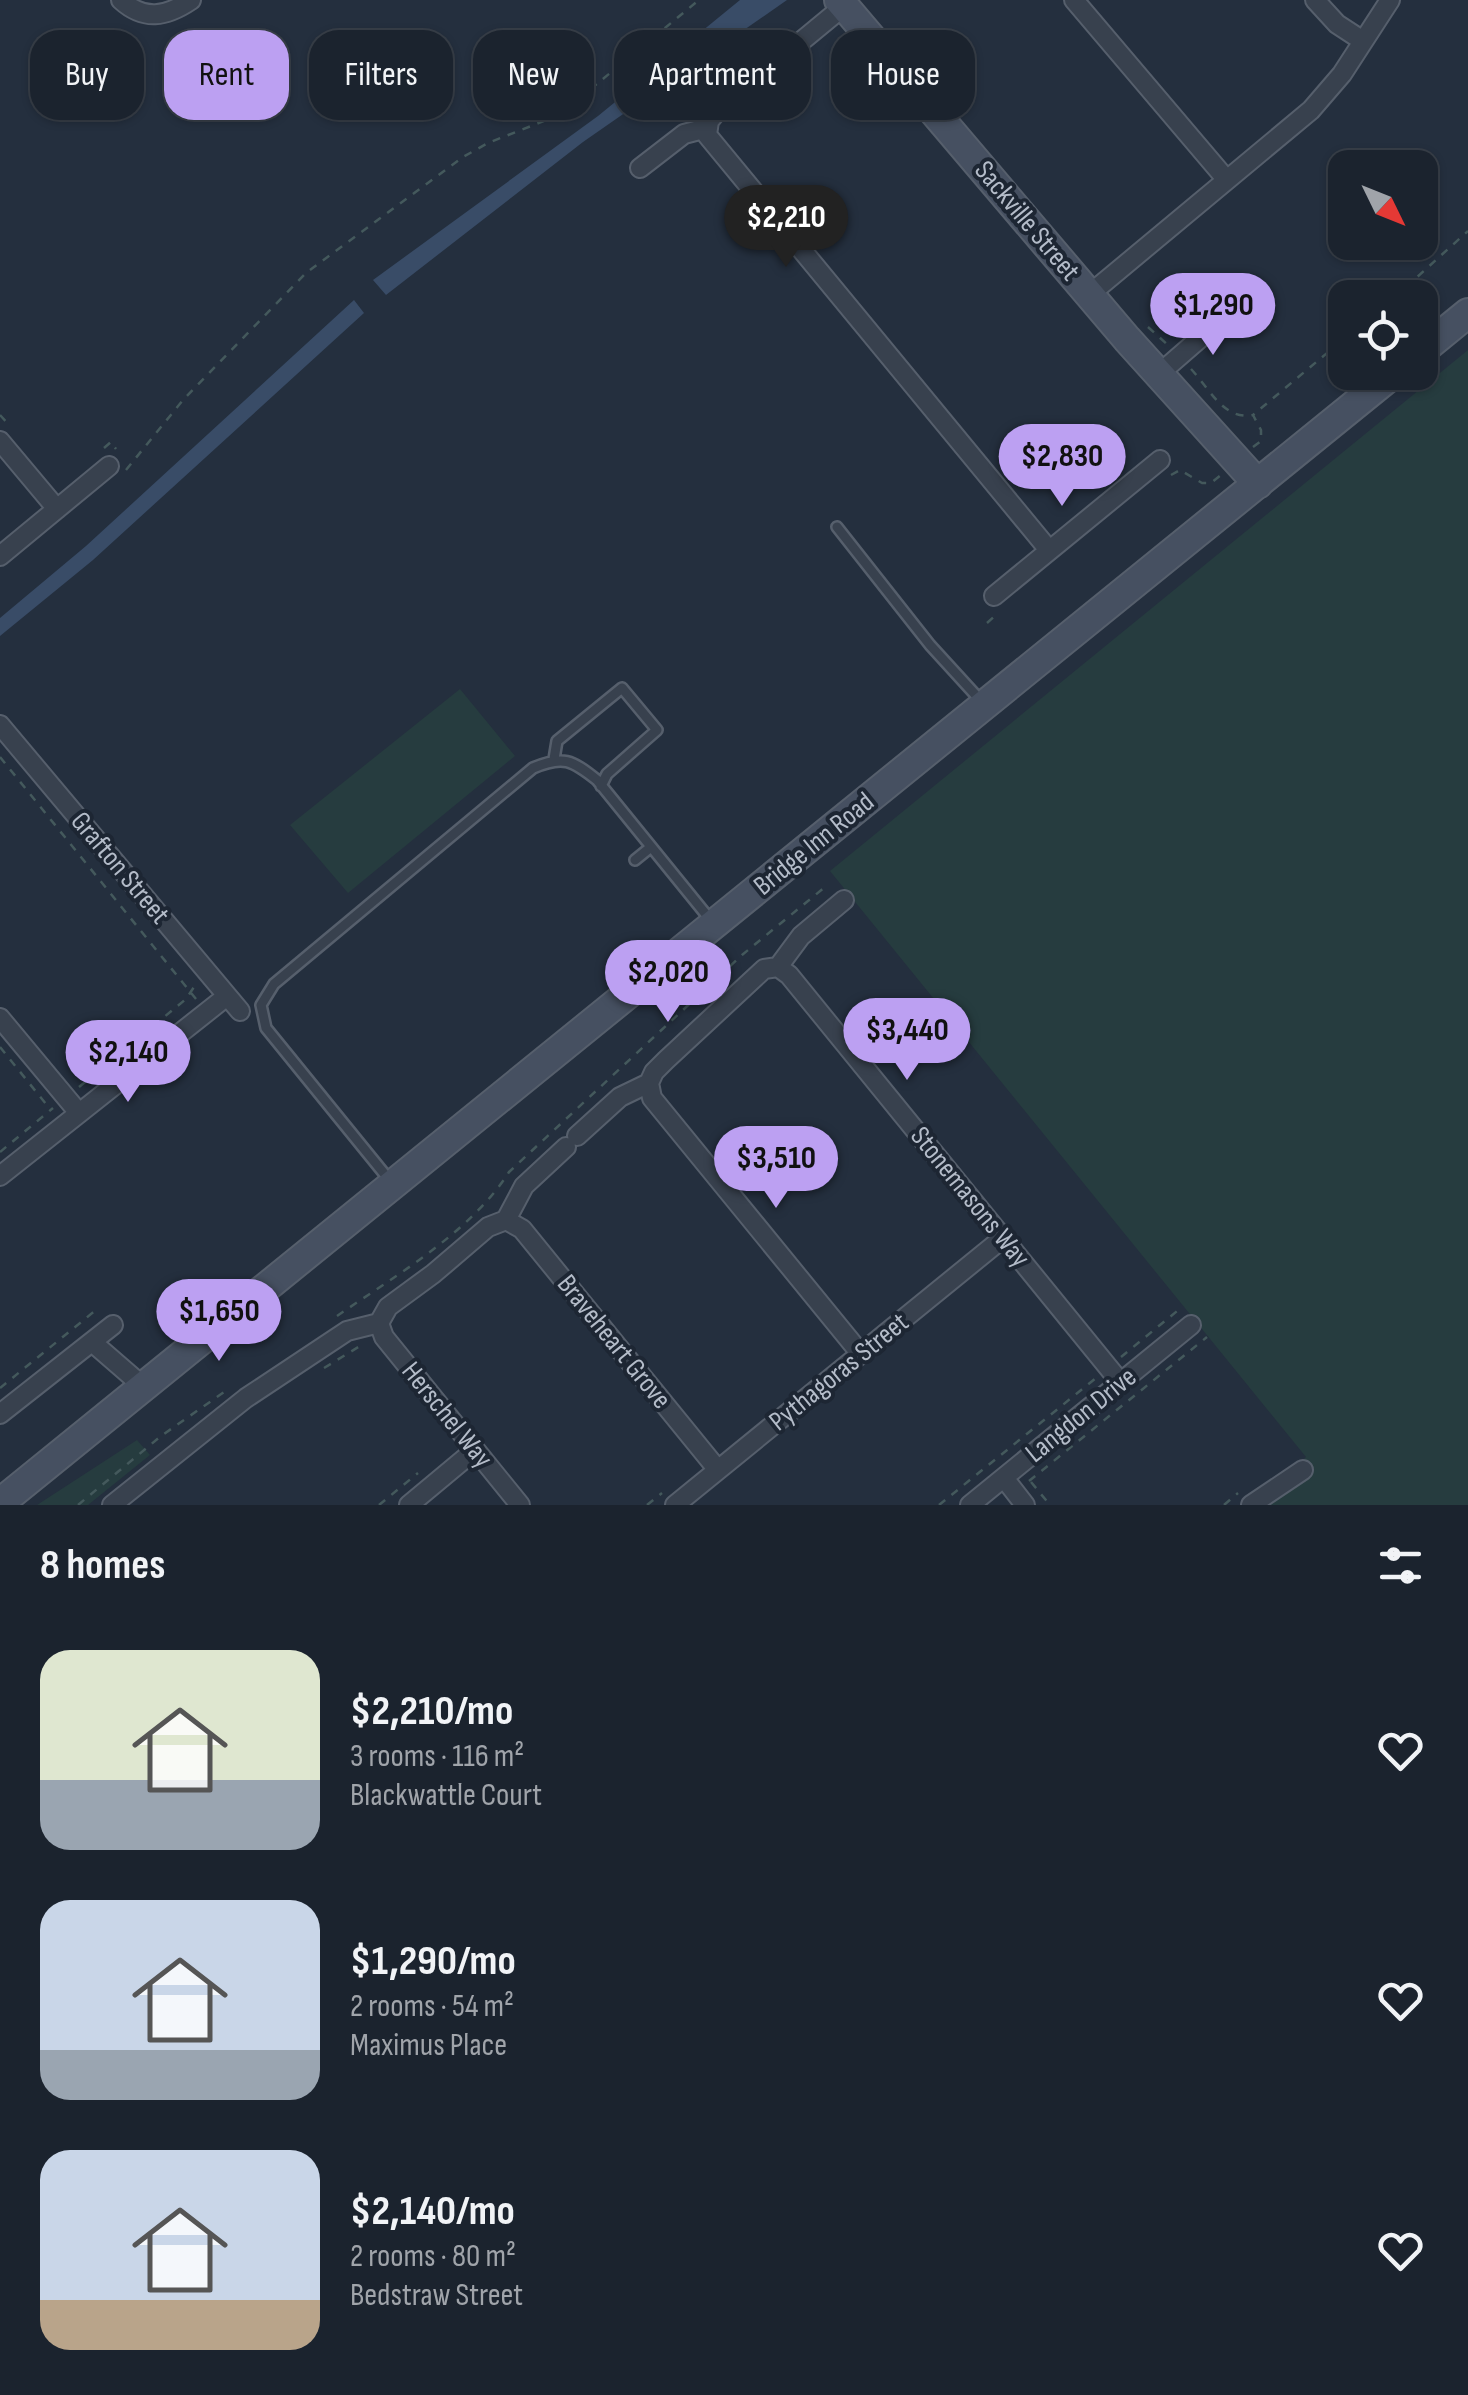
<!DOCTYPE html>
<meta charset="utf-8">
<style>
:root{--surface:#1b232e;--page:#242b36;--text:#f1f3f6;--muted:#a0a4aa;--line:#39404a;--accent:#bca0f2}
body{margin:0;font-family:"Sofia Sans Condensed",sans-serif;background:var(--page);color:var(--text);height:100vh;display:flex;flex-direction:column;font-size:38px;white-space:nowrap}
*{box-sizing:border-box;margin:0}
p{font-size:32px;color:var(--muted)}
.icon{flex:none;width:55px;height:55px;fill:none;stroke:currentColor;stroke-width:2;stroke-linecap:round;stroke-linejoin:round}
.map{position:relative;height:1505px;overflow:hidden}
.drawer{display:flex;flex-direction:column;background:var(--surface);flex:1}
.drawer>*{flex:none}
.hud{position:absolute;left:30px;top:30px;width:1410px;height:90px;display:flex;gap:20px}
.needle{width:65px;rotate:133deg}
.fabs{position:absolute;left:1328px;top:150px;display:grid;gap:20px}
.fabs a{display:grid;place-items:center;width:110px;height:110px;border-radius:20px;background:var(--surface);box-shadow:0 2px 8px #0004,0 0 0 2px var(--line);font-size:50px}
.price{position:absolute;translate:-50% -85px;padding:0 22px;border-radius:35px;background:var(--accent);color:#111;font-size:32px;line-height:65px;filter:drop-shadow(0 2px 5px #0008)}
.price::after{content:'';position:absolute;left:50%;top:60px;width:30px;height:22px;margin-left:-15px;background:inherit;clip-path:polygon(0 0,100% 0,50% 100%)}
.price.active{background:#222;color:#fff}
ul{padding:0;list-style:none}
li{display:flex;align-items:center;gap:30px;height:250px;padding:0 40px}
li span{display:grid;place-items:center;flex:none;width:280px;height:200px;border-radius:30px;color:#555}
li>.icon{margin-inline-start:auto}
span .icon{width:120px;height:120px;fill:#fffc;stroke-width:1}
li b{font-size:42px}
h2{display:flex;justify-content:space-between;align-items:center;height:120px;padding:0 40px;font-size:42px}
.pill{padding:0 35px;border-radius:30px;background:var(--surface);box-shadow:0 2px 8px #0004,0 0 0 2px var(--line);font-size:35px;line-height:90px}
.pill.active{background:var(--accent);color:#111}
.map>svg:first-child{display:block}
.green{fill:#263c3f}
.water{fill:#394c67}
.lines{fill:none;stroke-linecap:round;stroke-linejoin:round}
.lane-casing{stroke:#565f6c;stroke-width:14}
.street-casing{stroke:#565f6c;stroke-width:22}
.secondary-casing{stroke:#565f6c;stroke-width:32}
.path{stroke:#44595c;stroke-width:2.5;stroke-dasharray:8 8;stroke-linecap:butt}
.lane{stroke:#38414e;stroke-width:9}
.street{stroke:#38414e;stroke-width:18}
.secondary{stroke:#465061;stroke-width:28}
.labels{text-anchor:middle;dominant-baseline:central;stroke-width:8;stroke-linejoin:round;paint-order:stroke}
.street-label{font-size:28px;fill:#b4bcc9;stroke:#1d2633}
</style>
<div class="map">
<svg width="1468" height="1505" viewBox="0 0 1468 1505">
<rect width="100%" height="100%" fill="#242f3e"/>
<path class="green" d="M 1468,350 L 1468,1505 L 1266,1505 L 1311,1476 L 1302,1461 L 1306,1457 L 830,871 Z
M 460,689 L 515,756 L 348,893 L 290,825 Z
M 137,1440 L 150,1455 L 88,1505 L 37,1505 Z"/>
<path class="water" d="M 740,0 L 787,0 L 583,142 L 386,295 L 373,280 L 598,116 Z
M 354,300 L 364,313 L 93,560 L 0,636 L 0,618 L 86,546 Z"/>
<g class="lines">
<defs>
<path id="lane" d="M 837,527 L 930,645 L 982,702
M 554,759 L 557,741 L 622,688 L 657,730 L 607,774 L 601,786
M 635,860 L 651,847
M 391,1182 L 266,1028 L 261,1005 L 274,984 L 533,768 C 563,755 572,760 597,780 L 713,923"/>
<path id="street" d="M 121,0 C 144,21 166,17 191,0
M 1074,0 L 1226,179
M 1315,0 L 1337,24 L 1363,41
M 844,6 L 718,110 L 709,121 L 707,135 L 1049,550
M 640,168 L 684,134 L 707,128
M 1090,294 L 1311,110 L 1342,74 L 1390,0
M 1160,373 L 1236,307
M 0,441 L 57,509
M 0,556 L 109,466
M 994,596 L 1160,460
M 0,725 L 240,1011
M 778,967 L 789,975 L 1121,1383
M 778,967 L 801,936 L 844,900
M 0,1018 L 79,1113
M 649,1083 L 652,1098 L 861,1354
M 577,1136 L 620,1097 L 649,1083 L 654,1072 L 666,1060 L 764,969 L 778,967
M 0,1176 L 227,996
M 506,1220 L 522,1229 L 718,1470
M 506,1220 L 524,1186 L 566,1147
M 379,1323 L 384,1337 L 520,1505
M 92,1342 L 145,1388
M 0,1414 L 113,1325
M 1004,1478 L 1025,1505
M 112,1505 L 246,1398 L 347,1331 L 379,1323 L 388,1307 L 433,1274 L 488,1227 L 506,1220
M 409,1505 L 475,1450
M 675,1505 L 1003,1238
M 970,1505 L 1191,1325
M 1251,1505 L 1303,1470"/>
<path id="secondary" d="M 839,0 L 1127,339 L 1258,484
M 1420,352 L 1468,313
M 0,1503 L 1395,372"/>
</defs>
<use href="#lane" class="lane-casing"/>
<use href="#street" class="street-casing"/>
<use href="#secondary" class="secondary-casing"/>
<path class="path" d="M 1394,298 L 1468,231
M 1148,327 L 1168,345
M 1191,369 C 1209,388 1224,421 1253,415
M 0,415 L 9,425
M 1253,447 L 1261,441 L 1261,430 L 1253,415 L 1345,338
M 104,448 L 111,442 L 116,449
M 126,470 L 183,400 L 306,273 L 463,157 L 488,143 L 559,115 L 699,0
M 1171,475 L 1180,470 L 1202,483 L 1211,483 L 1221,475
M 987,623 L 997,614
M 0,757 L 196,999
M 0,1047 L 50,1109
M 79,1087 L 186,999 L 196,984
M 0,1152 L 53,1108
M 337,1316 C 395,1276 471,1232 509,1172 L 742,955 L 825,887
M 1121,1357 L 1182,1307
M 324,1368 L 360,1346
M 0,1388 L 96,1310
M 1029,1481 L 1207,1337
M 1031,1482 L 1050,1505
M 78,1505 L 161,1436 L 227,1390
M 379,1505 L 418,1473
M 647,1505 L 662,1493
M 939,1505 L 1096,1378
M 1224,1505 L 1238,1493"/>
<use href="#lane" class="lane"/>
<use href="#street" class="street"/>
<use href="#secondary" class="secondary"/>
</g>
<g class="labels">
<g class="street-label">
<text transform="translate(1027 221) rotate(50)">Sackville Street</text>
<text transform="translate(814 844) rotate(-39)">Bridge Inn Road</text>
<text transform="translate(120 868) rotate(50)">Grafton Street</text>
<text transform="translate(970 1197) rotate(51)">Stonemasons Way</text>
<text transform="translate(614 1342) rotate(51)">Braveheart Grove</text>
<text transform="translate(839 1372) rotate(-39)">Pythagoras Street</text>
<text transform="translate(447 1415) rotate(51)">Herschel Way</text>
<text transform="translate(1081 1415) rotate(-39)">Langdon Drive</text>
</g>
</g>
</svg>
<div class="fabs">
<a><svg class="needle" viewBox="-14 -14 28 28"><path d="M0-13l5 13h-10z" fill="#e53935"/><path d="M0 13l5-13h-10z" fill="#a0a4aa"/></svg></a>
<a><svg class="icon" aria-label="locate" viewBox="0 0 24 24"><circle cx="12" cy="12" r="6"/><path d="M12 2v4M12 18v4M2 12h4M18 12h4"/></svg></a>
</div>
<b class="price active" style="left:786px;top:270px">$2,210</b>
<b class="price" style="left:1213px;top:358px">$1,290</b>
<b class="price" style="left:1062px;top:509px">$2,830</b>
<b class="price" style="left:668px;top:1025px">$2,020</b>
<b class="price" style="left:907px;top:1083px">$3,440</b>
<b class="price" style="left:128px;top:1105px">$2,140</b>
<b class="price" style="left:776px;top:1211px">$3,510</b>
<b class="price" style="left:219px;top:1364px">$1,650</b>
<div class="hud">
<a class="pill">Buy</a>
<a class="pill active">Rent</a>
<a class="pill">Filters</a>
<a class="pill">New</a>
<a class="pill">Apartment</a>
<a class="pill">House</a>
</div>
</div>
<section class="drawer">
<h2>8 homes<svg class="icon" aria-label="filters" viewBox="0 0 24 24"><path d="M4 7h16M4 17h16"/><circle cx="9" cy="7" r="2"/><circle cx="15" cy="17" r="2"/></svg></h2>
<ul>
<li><span style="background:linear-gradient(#dfe7d0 65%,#9aa5b1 0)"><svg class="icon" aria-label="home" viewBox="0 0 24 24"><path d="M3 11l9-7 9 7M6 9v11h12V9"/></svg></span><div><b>$2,210/mo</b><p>3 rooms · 116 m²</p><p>Blackwattle Court</p></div><svg class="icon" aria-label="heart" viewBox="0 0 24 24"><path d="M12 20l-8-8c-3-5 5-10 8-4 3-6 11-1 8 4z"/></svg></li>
<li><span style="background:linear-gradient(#c9d6e8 75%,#9aa5b1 0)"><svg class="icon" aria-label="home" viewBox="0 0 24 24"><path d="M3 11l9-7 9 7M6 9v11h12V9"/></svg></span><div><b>$1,290/mo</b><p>2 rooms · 54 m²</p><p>Maximus Place</p></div><svg class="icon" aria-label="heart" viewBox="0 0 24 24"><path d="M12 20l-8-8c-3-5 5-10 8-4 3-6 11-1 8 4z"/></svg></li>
<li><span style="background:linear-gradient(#c9d6e8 75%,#b9a48a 0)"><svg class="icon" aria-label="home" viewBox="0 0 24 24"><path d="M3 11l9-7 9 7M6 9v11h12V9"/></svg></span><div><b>$2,140/mo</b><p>2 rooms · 80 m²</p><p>Bedstraw Street</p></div><svg class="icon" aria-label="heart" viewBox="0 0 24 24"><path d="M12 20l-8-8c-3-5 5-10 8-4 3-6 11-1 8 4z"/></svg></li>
</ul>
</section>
